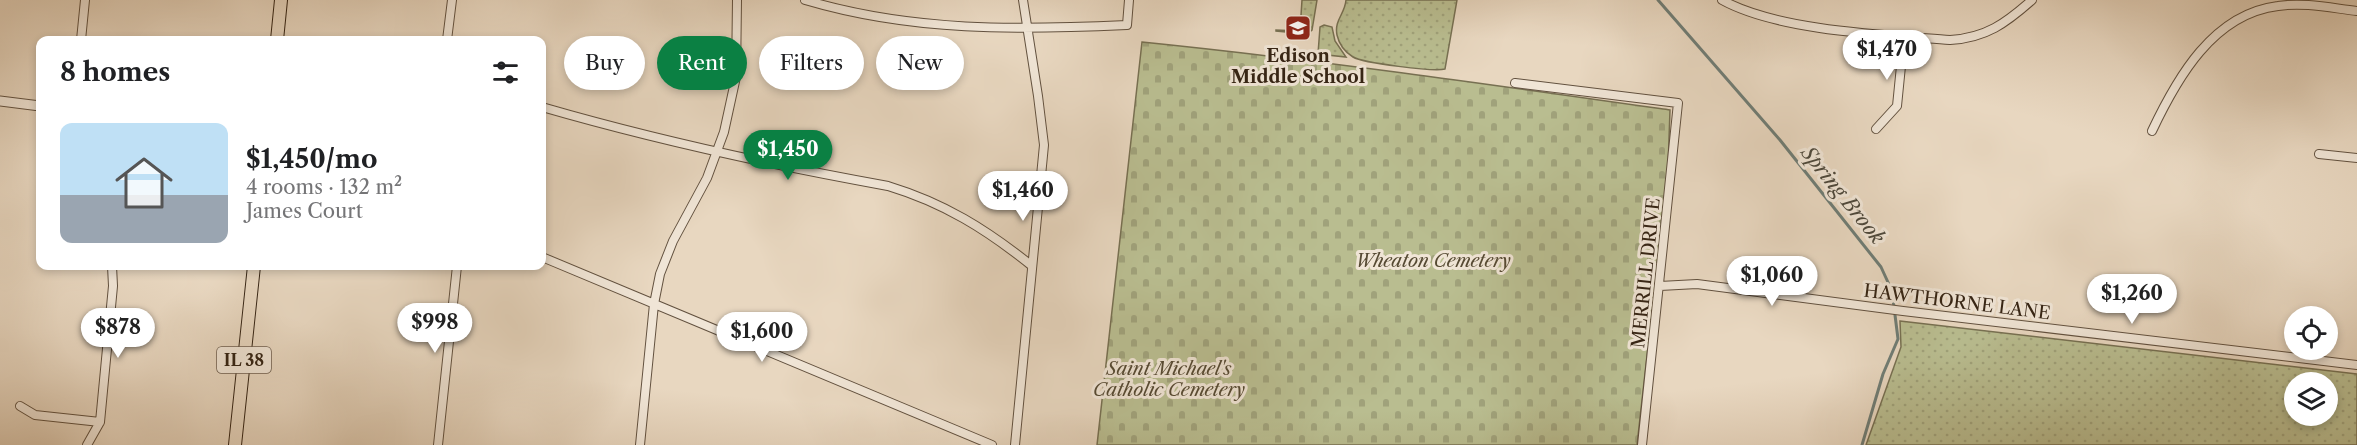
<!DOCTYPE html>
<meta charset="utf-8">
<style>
:root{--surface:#fff;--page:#f6f6f6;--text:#202124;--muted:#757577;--line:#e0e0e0;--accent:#0b8043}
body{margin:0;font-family:"Libre Caslon Text",serif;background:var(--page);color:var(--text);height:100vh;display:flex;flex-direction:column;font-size:22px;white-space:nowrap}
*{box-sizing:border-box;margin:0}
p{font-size:20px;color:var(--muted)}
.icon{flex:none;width:33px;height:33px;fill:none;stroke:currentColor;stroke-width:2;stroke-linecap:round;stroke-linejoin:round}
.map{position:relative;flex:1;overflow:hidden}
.drawer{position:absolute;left:36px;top:36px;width:510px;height:234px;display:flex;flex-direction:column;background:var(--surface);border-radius:12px;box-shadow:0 3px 9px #0003}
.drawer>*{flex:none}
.hud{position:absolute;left:564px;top:36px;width:570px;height:54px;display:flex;gap:12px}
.tools{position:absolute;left:2284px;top:306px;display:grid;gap:12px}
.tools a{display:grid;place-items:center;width:54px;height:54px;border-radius:50%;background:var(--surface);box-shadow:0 3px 9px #0003;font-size:30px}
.price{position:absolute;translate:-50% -51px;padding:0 14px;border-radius:21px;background:#fff;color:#222;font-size:20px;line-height:39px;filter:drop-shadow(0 2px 3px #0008)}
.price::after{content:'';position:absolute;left:50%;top:36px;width:18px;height:14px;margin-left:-9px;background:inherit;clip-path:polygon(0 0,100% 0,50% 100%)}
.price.selected{background:var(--accent);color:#fff}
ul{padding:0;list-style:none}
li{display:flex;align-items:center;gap:18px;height:150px;padding:0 24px}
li+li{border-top:2px solid var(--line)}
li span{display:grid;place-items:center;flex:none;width:168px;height:120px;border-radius:12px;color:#555}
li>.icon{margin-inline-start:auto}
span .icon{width:72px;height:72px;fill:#fffc;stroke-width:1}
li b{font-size:26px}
h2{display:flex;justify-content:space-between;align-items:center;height:72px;padding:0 24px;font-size:26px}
.pill{padding:0 21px;border-radius:27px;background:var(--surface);box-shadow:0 3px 9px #0003;font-size:21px;line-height:54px}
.pill.selected{background:var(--accent);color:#fff}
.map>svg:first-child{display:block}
.grass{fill:url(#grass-dots);stroke:#777052;stroke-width:1.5;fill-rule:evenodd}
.cemetery{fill:url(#cemetery-stones);stroke:#777052;stroke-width:1.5}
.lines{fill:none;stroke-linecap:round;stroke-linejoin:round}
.stream{stroke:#707d75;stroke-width:3}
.minor-casing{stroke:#62513f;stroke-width:10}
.tertiary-casing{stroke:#62513f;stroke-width:11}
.primary-casing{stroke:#352414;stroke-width:14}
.minor{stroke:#f0e5d6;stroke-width:8}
.tertiary{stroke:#f0e5d6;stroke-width:9}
.primary{stroke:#e8d7c0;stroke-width:12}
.labels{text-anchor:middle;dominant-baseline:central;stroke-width:6;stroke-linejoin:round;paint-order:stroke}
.shield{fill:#f0e5d6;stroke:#6d5e4e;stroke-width:1.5}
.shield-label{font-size:16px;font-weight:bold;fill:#352414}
.poi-label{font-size:18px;font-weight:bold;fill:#352414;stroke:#f0e5d6}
.park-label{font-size:18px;font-style:italic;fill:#564a33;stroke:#f0e5d6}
.street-label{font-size:18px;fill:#352414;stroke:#f0e5d6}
.water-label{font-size:20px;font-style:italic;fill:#4e493c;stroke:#f0e5d6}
</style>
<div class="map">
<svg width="2357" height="445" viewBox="0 0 2357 445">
<defs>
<pattern id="grass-dots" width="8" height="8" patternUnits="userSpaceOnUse" patternTransform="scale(1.5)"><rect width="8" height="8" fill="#b9bd90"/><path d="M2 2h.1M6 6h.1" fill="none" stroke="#a0a27b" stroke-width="1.8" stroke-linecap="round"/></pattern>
<pattern id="cemetery-stones" width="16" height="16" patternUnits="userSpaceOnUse" patternTransform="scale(1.5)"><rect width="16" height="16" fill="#b9bd90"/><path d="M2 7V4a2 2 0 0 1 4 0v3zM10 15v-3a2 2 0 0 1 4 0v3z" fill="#a0a27b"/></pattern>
</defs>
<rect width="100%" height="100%" fill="#e8d7c0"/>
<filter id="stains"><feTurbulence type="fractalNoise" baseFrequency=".00333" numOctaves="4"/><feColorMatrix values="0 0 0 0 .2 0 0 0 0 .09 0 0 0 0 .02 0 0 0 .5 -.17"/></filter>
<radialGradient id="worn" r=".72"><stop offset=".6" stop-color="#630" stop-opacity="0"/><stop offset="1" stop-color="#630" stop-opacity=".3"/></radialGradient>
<path class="grass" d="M 1302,0 L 1317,0 L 1312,30 L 1307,34 L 1276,31 L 1276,30 L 1300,31 Z
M 1346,0 L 1457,0 L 1445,69 C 1434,72 1363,63 1353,57 C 1345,52 1339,44 1337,35 C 1334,20 1345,14 1346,0 Z
M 1324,25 L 1332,27 L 1335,41 L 1346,57 L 1318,54 L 1320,27 Z
M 1900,321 L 2357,374 L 2357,445 L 1866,445 L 1901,347 ZM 2295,382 L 2328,382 L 2328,416 L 2295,416 Z"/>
<path class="cemetery" d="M 1142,42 C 1319,60 1494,85 1670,110 L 1668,168 L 1637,445 L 1097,445 Z"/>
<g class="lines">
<path class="stream" d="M 1658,0 L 1780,140 L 1881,267 L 1892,291 L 1898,339 L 1883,374 L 1862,445"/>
<defs>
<path id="minor" d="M 805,0 C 913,32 1017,30 1127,25 L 1129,0
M 1722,0 C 1778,31 1885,35 1950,40 C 1986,38 2006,23 2032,0
M 81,40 L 85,0
M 447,40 L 452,0
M 1515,83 L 1678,103 L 1642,445
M 542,107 C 656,140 771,165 888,186 C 944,203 986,229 1032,266
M 1876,129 L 1897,106 L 1904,36
M 2152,131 C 2177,78 2213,14 2278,6 C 2304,2 2331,8 2357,11
M 2319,154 L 2357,158
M 542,257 L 992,445
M 1660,286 L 1697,284 L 1903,311 L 2357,365
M 20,406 L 35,415 L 100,422
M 87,445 L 100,422 L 113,286 L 112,266
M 438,445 L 457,266
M 640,445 L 654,304 L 660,274 L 673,241 L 707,178 L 724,132 L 736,77 L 737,0
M 1015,445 L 1044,145 L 1038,96 L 1023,0"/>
<path id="tertiary" d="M 0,101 L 40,106"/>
<path id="primary" d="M 277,40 L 281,0
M 235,445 L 254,266"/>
</defs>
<use href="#minor" class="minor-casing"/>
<use href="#tertiary" class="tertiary-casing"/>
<use href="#primary" class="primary-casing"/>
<use href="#minor" class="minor"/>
<use href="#tertiary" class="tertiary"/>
<use href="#primary" class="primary"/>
</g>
<defs>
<symbol id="school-square" viewBox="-11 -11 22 22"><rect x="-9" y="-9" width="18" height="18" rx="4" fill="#8f2418" stroke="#f0e5d6"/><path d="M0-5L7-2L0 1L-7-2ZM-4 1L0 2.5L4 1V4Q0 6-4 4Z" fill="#fff"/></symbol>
</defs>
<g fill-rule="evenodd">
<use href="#school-square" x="1283" y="13" width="30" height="30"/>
</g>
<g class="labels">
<rect class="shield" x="217" y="347" width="54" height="26" rx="4.5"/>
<g class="shield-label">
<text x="244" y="360">IL 38</text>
</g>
<g class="poi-label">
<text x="1298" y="56">Edison<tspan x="1298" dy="21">Middle School</tspan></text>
</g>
<g class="park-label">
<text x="1433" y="261">Wheaton Cemetery</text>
<text x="1169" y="369">Saint Michael's<tspan x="1169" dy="21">Catholic Cemetery</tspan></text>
</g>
<g class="street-label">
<text transform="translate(1646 273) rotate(-84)">MERRILL DRIVE</text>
<text transform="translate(1957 302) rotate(7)">HAWTHORNE LANE</text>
</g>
<g class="water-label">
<text transform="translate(1843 195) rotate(51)">Spring Brook</text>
</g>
</g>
<rect width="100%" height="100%" filter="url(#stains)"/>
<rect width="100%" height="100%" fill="url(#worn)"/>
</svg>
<div class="tools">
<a><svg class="icon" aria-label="locate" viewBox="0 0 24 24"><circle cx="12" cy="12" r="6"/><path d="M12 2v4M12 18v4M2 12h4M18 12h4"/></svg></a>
<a><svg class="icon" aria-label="layers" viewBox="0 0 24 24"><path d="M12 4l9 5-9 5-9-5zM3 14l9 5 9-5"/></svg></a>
</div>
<b class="price" style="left:1887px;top:81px">$1,470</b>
<b class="price selected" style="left:788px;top:181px">$1,450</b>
<b class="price" style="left:1023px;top:222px">$1,460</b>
<b class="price" style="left:1772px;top:307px">$1,060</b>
<b class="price" style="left:2132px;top:325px">$1,260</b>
<b class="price" style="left:435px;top:354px">$998</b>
<b class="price" style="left:118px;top:359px">$878</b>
<b class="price" style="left:762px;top:363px">$1,600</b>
<div class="hud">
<a class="pill">Buy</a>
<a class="pill selected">Rent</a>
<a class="pill">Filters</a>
<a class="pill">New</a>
</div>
<section class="drawer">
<h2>8 homes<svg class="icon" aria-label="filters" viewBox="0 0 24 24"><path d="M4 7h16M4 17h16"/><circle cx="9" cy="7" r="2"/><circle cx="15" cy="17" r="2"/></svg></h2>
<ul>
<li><span style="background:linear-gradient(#bfe0f5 60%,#9aa5b1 0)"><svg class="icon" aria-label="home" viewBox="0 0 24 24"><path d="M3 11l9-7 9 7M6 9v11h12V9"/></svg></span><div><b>$1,450/mo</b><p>4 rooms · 132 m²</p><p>James Court</p></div></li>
</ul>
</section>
</div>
